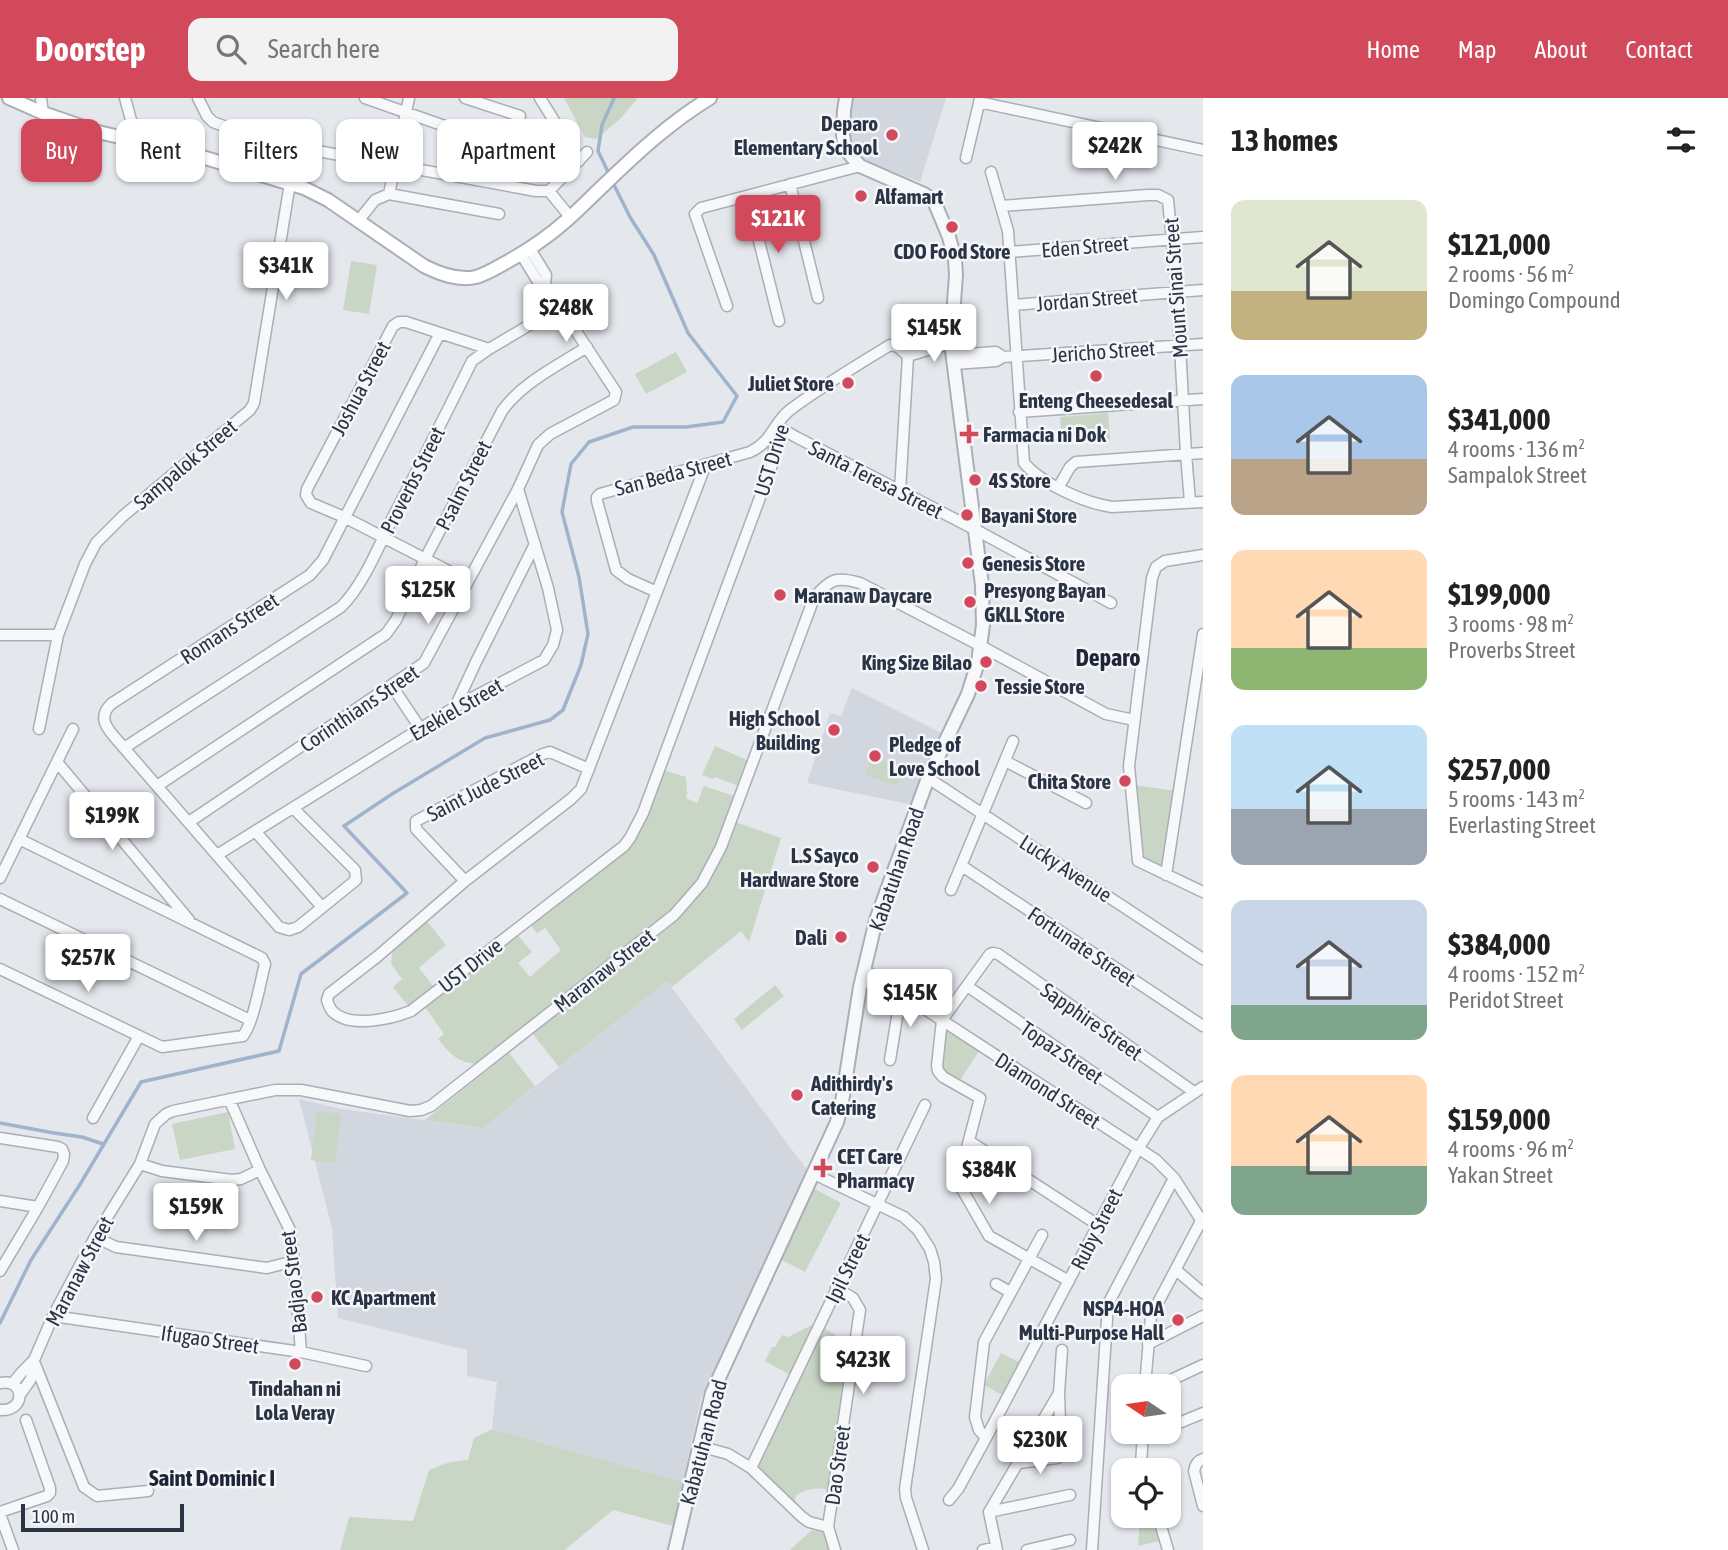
<!DOCTYPE html>
<meta charset="utf-8">
<style>
:root{--surface:#fff;--page:#f2f2f2;--text:#222;--muted:#767676;--accent:#d1495b}
body{margin:0;font-family:"Asap Condensed",sans-serif;background:var(--page);color:var(--text);height:100vh;display:flex;flex-direction:column;font-size:26px;white-space:nowrap}
*{box-sizing:border-box;margin:0}
p{font-size:23px;color:var(--muted)}
.icon{flex:none;width:38px;height:38px;fill:none;stroke:currentColor;stroke-width:2;stroke-linecap:round;stroke-linejoin:round}
.map{position:relative;flex:1;overflow:hidden}
.drawer{display:flex;flex-direction:column;background:var(--surface);width:525px}
.drawer>*{flex:none}
.hud{position:absolute;left:21px;top:21px;width:665px;height:63px;display:flex;gap:14px}
.needle{width:46px;rotate:283deg}
.controls{position:absolute;left:1111px;top:1276px;display:grid;gap:14px}
.controls a{display:grid;place-items:center;width:70px;height:70px;border-radius:14px;background:var(--surface);box-shadow:0 2px 5px #0004;font-size:35px}
.scale{position:absolute;left:21px;bottom:18px;width:163px;box-sizing:border-box;padding-left:7px;border:4px solid #2b3445;border-top:0;font-size:19px;line-height:24px;white-space:nowrap;color:#2b3445;-webkit-text-stroke:5px #f4f6f9;paint-order:stroke}
.price{position:absolute;translate:-50% -60px;padding:0 16px;border-radius:7px;background:#fff;color:#222;font-size:23px;line-height:46px;filter:drop-shadow(0 2px 4px #0008)}
.price::after{content:'';position:absolute;left:50%;top:42px;width:21px;height:16px;margin-left:-10px;background:inherit;clip-path:polygon(0 0,100% 0,50% 100%)}
.price.current{background:var(--accent);color:#fff}
ul{padding:0;list-style:none}
li{display:flex;align-items:center;gap:21px;height:175px;padding:0 28px}
li span{display:grid;place-items:center;flex:none;width:196px;height:140px;border-radius:14px;color:#555}
li>.icon{margin-inline-start:auto}
span .icon{width:84px;height:84px;fill:#fffc;stroke-width:1}
li b{font-size:30px}
h2{display:flex;justify-content:space-between;align-items:center;height:84px;padding:0 28px;font-size:30px}
.chip{padding:0 24px;border-radius:14px;background:var(--surface);box-shadow:0 2px 5px #0004;font-size:24px;line-height:63px}
.chip.current{background:var(--accent);color:#fff}
header{display:flex;align-items:center;gap:42px;box-sizing:border-box;height:98px;padding:0 35px;background:var(--accent);color:#fff}
header strong{font-size:33px}
nav{display:flex;gap:38px;margin-inline-start:auto;font-size:24px}
.search{width:490px;height:63px;background:var(--page);display:flex;align-items:center;gap:18px;box-sizing:border-box;padding:0 24px;border-radius:14px;color:var(--muted);font-size:26px}
main{display:flex;flex:1;min-height:0}
.map>svg:first-child{display:block}
.built{fill:#d2d6de}
.green{fill:#c9d6c5}
.lines{fill:none;stroke-linecap:round;stroke-linejoin:round}
.stream{stroke:#9fb4cc;stroke-width:3.5}
.minor-casing{stroke:#a9aeb7;stroke-width:13}
.tertiary-casing{stroke:#a9aeb7;stroke-width:16}
.secondary-casing{stroke:#a9aeb7;stroke-width:16}
.minor{stroke:#f7f8fa;stroke-width:10}
.tertiary{stroke:#f7f8fa;stroke-width:12}
.secondary{stroke:#fff;stroke-width:12}
.poi-dot{fill:#d1495b;stroke:#f4f6f9;stroke-width:2.5}
.labels{text-anchor:middle;dominant-baseline:central;stroke-width:5;stroke-linejoin:round;paint-order:stroke}
.poi-label{font-size:21px;font-weight:bold;fill:#2b3445;stroke:#f4f6f9;text-anchor:start}
.street-label{font-size:21px;fill:#2b3445;stroke:#f4f6f9}
.neighbourhood-label{font-size:23px;font-weight:bold;fill:#1d2536;stroke:#f4f6f9}
.quarter-label{font-size:24px;font-weight:bold;fill:#1d2536;stroke:#f4f6f9}
</style>
<header>
<strong>Doorstep</strong>
<div class="search"><svg class="icon" aria-label="search" viewBox="0 0 24 24"><circle cx="10" cy="10" r="6"/><path d="M15 15l6 6"/></svg>Search here</div>
<nav><a>Home</a><a>Map</a><a>About</a><a>Contact</a></nav>
</header>
<main>
<div class="map">
<svg width="1203" height="1452" viewBox="0 0 1203 1452">
<rect width="100%" height="100%" fill="#e4e7ec"/>
<path class="built" d="M 852,0 L 946,0 L 920,84 L 863,62 L 852,46 L 847,27 Z
M 852,590 L 945,637 L 913,707 L 807,685 L 830,615 L 841,618 Z
M 667,883 L 807,1072 L 701,1300 L 683,1384 L 492,1331 L 497,1284 L 467,1278 L 467,1252 L 338,1220 L 332,1130 L 299,1001 L 341,1011 L 483,1030 Z"/>
<path class="green" d="M 564,0 L 638,0 L 619,22 L 596,41 L 585,39 Z
M 351,163 L 377,167 L 369,216 L 343,212 Z
M 676,254 L 687,274 L 646,296 L 635,276 Z
M 1108,315 L 1110,341 L 1062,344 L 1060,319 Z
M 715,648 L 749,663 L 742,689 L 714,679 L 713,681 L 702,677 Z
M 872,659 L 903,670 L 897,688 L 865,677 Z
M 662,672 L 686,679 L 687,695 L 686,700 L 697,705 L 704,688 L 737,699 L 718,751 L 700,784 L 671,816 L 478,966 C 458,965 450,956 438,941 L 444,936 L 425,909 L 516,835 L 532,854 L 518,865 L 530,879 L 561,852 L 545,830 L 537,835 L 528,824 L 618,756 Z
M 1132,687 L 1177,693 L 1165,775 L 1139,762 Z
M 732,723 L 781,740 L 749,844 L 741,833 L 672,889 L 667,883 L 559,969 L 532,935 L 687,804 Z
M 426,822 L 446,847 L 419,870 L 434,889 L 409,909 L 393,889 L 402,881 L 391,866 L 393,849 Z
M 775,887 L 784,898 L 742,932 L 734,921 Z
M 941,925 L 981,950 L 957,987 L 937,968 Z
M 509,955 L 535,988 L 483,1030 L 425,1022 Z
M 317,1013 L 341,1016 L 335,1065 L 311,1062 Z
M 228,1014 L 235,1051 L 180,1062 L 172,1026 Z
M 811,1089 L 841,1105 L 805,1174 L 778,1160 Z
M 812,1227 L 816,1228 L 792,1278 L 765,1263 L 772,1249 L 775,1249 L 782,1237 L 788,1239 Z
M 821,1228 L 852,1248 L 830,1392 C 817,1389 808,1390 796,1397 L 794,1406 L 754,1368 Z
M 1001,1255 L 1019,1264 L 1002,1297 L 984,1287 Z
M 492,1331 L 683,1384 L 687,1387 L 677,1429 L 613,1412 L 565,1452 L 340,1452 L 349,1419 L 413,1423 L 429,1372 L 450,1364 L 468,1362 L 474,1340 Z
M 1157,1418 L 1163,1442 L 1138,1448 L 1140,1422 Z
M 812,1432 L 824,1435 L 830,1452 L 790,1452 Z"/>
<g class="lines">
<path class="stream" d="M 609,76 L 598,53 L 602,27 L 614,0
M 0,1025 L 54,1035 L 82,1039 L 103,1046
M 0,1225 L 31,1162 L 79,1088 L 141,984 L 279,953 L 301,876 L 407,795 L 344,728 L 392,696 L 485,640 L 550,622 L 563,612 L 581,567 L 588,536 L 579,479 L 562,414 L 571,366 L 589,344 L 633,329 L 686,329 L 723,324 L 737,298 L 688,235 L 654,157 L 630,119 L 612,83"/>
<defs>
<path id="minor" d="M 41,0 L 43,15
M 125,0 L 137,44
M 198,0 L 207,18 L 213,24 L 234,32 L 285,47 L 536,93 L 549,93 L 587,54
M 365,0 L 570,72
M 465,0 L 520,18
M 540,0 L 579,63
M 979,4 L 1203,52
M 966,60 L 980,1
M 991,74 L 1008,133 L 1024,365 C 1042,386 1085,405 1112,409 L 1203,404
M 276,81 L 285,47
M 790,86 L 818,200
M 549,93 L 570,119
M 389,96 L 409,0
M 748,99 L 779,223
M 1001,108 L 1148,97 L 1158,97 L 1168,102 L 1177,194 L 1186,356 L 1190,404
M 359,122 L 375,102 L 389,96 L 499,116
M 530,151 L 546,177 L 545,186
M 1009,154 L 1203,139
M 1013,207 L 1203,192
M 727,208 L 695,116 L 701,110 L 860,68
M 953,257 L 996,254 L 1003,259
M 908,258 L 951,245
M 954,266 L 996,263 L 1003,259 L 1203,246
M 1019,314 L 1203,301
M 777,328 L 796,339 L 976,432 L 1111,505
M 706,366 L 581,691 L 571,701 L 465,783 L 378,858 L 329,896 L 327,902 C 328,906 330,910 332,913 C 349,931 391,921 411,913 L 624,748 L 630,740 L 643,715 L 772,367 L 777,328
M 1058,390 L 1070,369 L 1076,364 L 1203,355
M 900,393 L 908,258
M 1203,457 L 1165,463 L 1156,469 L 1152,480 L 1129,668 L 1138,763 L 1203,794
M 468,483 L 344,419 L 311,405 L 306,397 L 307,391 L 393,228 L 399,224 L 406,224 L 489,251
M 657,494 L 628,481 L 616,472 L 597,403 L 597,399 L 600,396 L 750,354 C 772,344 773,325 790,312 C 822,288 856,268 890,247 L 898,249 L 908,258
M 0,537 L 58,537
M 392,588 L 420,630
M 455,609 L 476,564 L 535,446
M 39,631 L 58,537 L 85,466 L 96,445 L 123,418 L 250,312 L 254,305 L 290,85
M 124,650 L 341,509 C 363,487 378,450 392,421 C 419,369 446,316 472,263 L 489,251 L 560,209
M 1005,663 L 1086,705
M 57,664 L 189,822
M 928,680 L 1203,861
M 157,688 L 386,536 L 396,522 L 425,461 L 502,313 C 522,285 557,268 587,249
M 293,710 L 355,772 L 356,782 L 298,829 L 289,832 L 279,829 L 124,650 C 113,636 94,623 111,606 L 310,477 L 323,462 L 440,235
M 189,724 L 424,565 L 518,391 L 538,347 L 550,336 L 614,302 L 616,294 L 545,186 L 537,182 L 521,156
M 255,733 L 322,809
M 217,757 L 455,609 L 544,562 L 553,547 L 557,532 L 548,490 L 518,391
M 962,768 L 1203,928
M 1166,777 L 1203,536
M 0,780 L 73,631
M 465,783 L 416,731 L 416,723 L 543,656 L 550,654 L 589,671
M 951,792 L 1013,643
M 0,801 L 250,922
M 0,871 L 162,949 L 243,938 C 254,923 260,885 265,866 L 262,860 L 256,857 L 19,741
M 863,873 L 881,880 L 888,887 L 1156,1062 L 1174,1080 L 1203,1125
M 861,883 L 879,888 L 888,887
M 967,888 L 1158,1019
M 905,898 L 917,883
M 890,962 L 901,895
M 229,1001 L 260,1072 L 290,1132 L 294,1163 L 301,1254
M 93,1020 L 139,938
M 0,1040 L 58,1049 L 62,1051 L 64,1056 L 63,1063 L 38,1109 L 0,1173
M 969,1043 L 1098,1127
M 140,1066 L 162,1073 L 232,1082 L 241,1081 L 260,1072
M 814,1076 L 904,1119 L 918,1132 L 930,1151 L 934,1164 L 936,1181 L 905,1391 L 906,1400 L 923,1452
M 0,1103 L 38,1109
M 95,1139 L 116,1149 L 267,1170 L 294,1163
M 1176,1172 L 1203,1195
M 1069,1183 L 989,1138 L 958,1084 L 980,1000 L 943,979 L 938,973 L 937,968 L 942,922 L 990,856 L 993,855 L 998,856 L 1194,994
M 996,1186 L 1010,1194
M 53,1218 L 301,1254 L 366,1268
M 1148,1246 L 1203,1218
M 35,1266 L 84,1389 L 97,1398 L 148,1393
M 0,1285 C 26,1280 26,1314 0,1312
M 13,1285 L 22,1274 L 34,1262
M 1145,1288 L 1151,1218 L 1201,1123
M 1158,1288 L 1203,1267
M 19,1298 L 31,1281 L 34,1262 L 53,1218 L 95,1139 L 140,1066 L 155,1026 L 166,1016 L 173,1013 L 275,992 L 301,992 L 410,1013 L 421,1012 L 431,1008 L 674,817 L 702,785 L 721,749 L 814,500 C 830,481 836,478 860,485 L 981,548 L 1106,616 L 1134,622
M 1169,1329 L 1203,1315
M 1143,1334 L 1141,1367 L 1144,1372
M 986,1340 L 979,1332 L 975,1319 L 984,1244 L 1042,1137
M 1143,1340 L 1158,1334
M 699,1348 L 728,1356 L 751,1370 L 802,1419 L 809,1424 L 828,1429 L 835,1452
M 1203,1361 C 1197,1363 1195,1367 1194,1373 L 1203,1408
M 1019,1365 L 1057,1360 L 1061,1354 L 1059,1295 L 1062,1252
M 751,1370 L 925,1007
M 949,1402 L 958,1391 L 986,1340 L 1138,1051 L 1158,1019 L 1203,989
M 0,1414 L 47,1398 L 50,1395 L 50,1390 L 26,1322
M 989,1414 L 1070,1397
M 0,1416 L 13,1452
M 1158,1418 L 1168,1452
M 828,1429 L 860,1212 L 853,1200 L 836,1190
M 983,1452 L 996,1449
M 997,1452 L 989,1414 L 1059,1295
M 1027,1452 L 1070,1442
M 1092,1452 L 1108,1206 L 1174,1080"/>
<path id="tertiary" d="M 675,1452 L 712,1295 L 837,1024 L 842,1004 L 860,889 L 876,822 L 928,680 L 968,596 L 978,564 L 983,527 L 982,487 L 951,245 L 956,177 L 955,162 L 949,139 L 934,103 L 924,96 L 860,68 L 852,59 L 845,50 L 843,37 L 844,12 L 846,0"/>
<path id="secondary" d="M 9,0 L 43,15 L 98,34 L 189,55 L 304,90 L 328,102 L 424,168 C 440,176 458,183 476,179 C 486,176 496,170 505,165 C 527,153 548,139 567,122 C 581,110 593,97 606,85 C 638,54 672,23 710,0"/>
</defs>
<use href="#minor" class="minor-casing"/>
<use href="#tertiary" class="tertiary-casing"/>
<use href="#secondary" class="secondary-casing"/>
<use href="#minor" class="minor"/>
<use href="#tertiary" class="tertiary"/>
<use href="#secondary" class="secondary"/>
</g>
<g class="poi-dot">
<circle cx="892" cy="37" r="7"/>
<circle cx="861" cy="98" r="7"/>
<circle cx="952" cy="129" r="7"/>
<circle cx="1096" cy="278" r="7"/>
<circle cx="848" cy="285" r="7"/>
<path d="M965.5 325.5h7v7h7v7h-7v7h-7v-7h-7v-7h7z"/>
<circle cx="975" cy="382" r="7"/>
<circle cx="967" cy="417" r="7"/>
<circle cx="968" cy="465" r="7"/>
<circle cx="780" cy="497" r="7"/>
<circle cx="970" cy="504" r="7"/>
<circle cx="986" cy="564" r="7"/>
<circle cx="981" cy="588" r="7"/>
<circle cx="834" cy="632" r="7"/>
<circle cx="875" cy="658" r="7"/>
<circle cx="1125" cy="683" r="7"/>
<circle cx="873" cy="769" r="7"/>
<circle cx="841" cy="839" r="7"/>
<circle cx="797" cy="997" r="7"/>
<path d="M819.5 1059.5h7v7h7v7h-7v7h-7v-7h-7v-7h7z"/>
<circle cx="317" cy="1199" r="7"/>
<circle cx="1178" cy="1222" r="7"/>
<circle cx="295" cy="1266" r="7"/>
</g>
<g class="labels">
<g class="poi-label">
<text x="878" y="25" text-anchor="end">Deparo<tspan x="878" dy="24">Elementary School</tspan></text>
<text x="875" y="98">Alfamart</text>
<text x="952" y="153" text-anchor="middle">CDO Food Store</text>
<text x="834" y="285" text-anchor="end">Juliet Store</text>
<text x="1096" y="302" text-anchor="middle">Enteng Cheesedesal</text>
<text x="983" y="336">Farmacia ni Dok</text>
<text x="989" y="382">4S Store</text>
<text x="981" y="417">Bayani Store</text>
<text x="982" y="465">Genesis Store</text>
<text x="984" y="492">Presyong Bayan<tspan x="984" dy="24">GKLL Store</tspan></text>
<text x="794" y="497">Maranaw Daycare</text>
<text x="972" y="564" text-anchor="end">King Size Bilao</text>
<text x="995" y="588">Tessie Store</text>
<text x="820" y="620" text-anchor="end">High School<tspan x="820" dy="24">Building</tspan></text>
<text x="889" y="646">Pledge of<tspan x="889" dy="24">Love School</tspan></text>
<text x="1111" y="683" text-anchor="end">Chita Store</text>
<text x="859" y="757" text-anchor="end">L.S Sayco<tspan x="859" dy="24">Hardware Store</tspan></text>
<text x="827" y="839" text-anchor="end">Dali</text>
<text x="811" y="985">Adithirdy's<tspan x="811" dy="24">Catering</tspan></text>
<text x="837" y="1058">CET Care<tspan x="837" dy="24">Pharmacy</tspan></text>
<text x="331" y="1199">KC Apartment</text>
<text x="1164" y="1210" text-anchor="end">NSP4-HOA<tspan x="1164" dy="24">Multi-Purpose Hall</tspan></text>
<text x="295" y="1290" text-anchor="middle">Tindahan ni<tspan x="295" dy="24">Lola Veray</tspan></text>
</g>
<g class="street-label">
<text transform="translate(1085 148) rotate(-5)">Eden Street</text>
<text transform="translate(1175 190) rotate(-94)">Mount Sinai Street</text>
<text transform="translate(1087 201) rotate(-5)">Jordan Street</text>
<text transform="translate(1103 253) rotate(-4)">Jericho Street</text>
<text transform="translate(360 290) rotate(-62)">Joshua Street</text>
<text transform="translate(771 362) rotate(-73)">UST Drive</text>
<text transform="translate(185 366) rotate(-40)">Sampalok Street</text>
<text transform="translate(673 375) rotate(-15)">San Beda Street</text>
<text transform="translate(876 381) rotate(27)">Santa Teresa Street</text>
<text transform="translate(412 382) rotate(-63)">Proverbs Street</text>
<text transform="translate(463 387) rotate(-63)">Psalm Street</text>
<text transform="translate(229 530) rotate(-33)">Romans Street</text>
<text transform="translate(359 610) rotate(-34)">Corinthians Street</text>
<text transform="translate(456 611) rotate(-30)">Ezekiel Street</text>
<text transform="translate(485 688) rotate(-27)">Saint Jude Street</text>
<text transform="translate(1066 770) rotate(33)">Lucky Avenue</text>
<text transform="translate(896 771) rotate(-71)">Kabatuhan Road</text>
<text transform="translate(1082 848) rotate(34)">Fortunate Street</text>
<text transform="translate(470 867) rotate(-38)">UST Drive</text>
<text transform="translate(604 872) rotate(-38)">Maranaw Street</text>
<text transform="translate(1092 923) rotate(35)">Sapphire Street</text>
<text transform="translate(1062 954) rotate(34)">Topaz Street</text>
<text transform="translate(1048 992) rotate(33)">Diamond Street</text>
<text transform="translate(1096 1131) rotate(-63)">Ruby Street</text>
<text transform="translate(847 1170) rotate(-64)">Ipil Street</text>
<text transform="translate(79 1173) rotate(-62)">Maranaw Street</text>
<text transform="translate(293 1184) rotate(-97)">Badjao Street</text>
<text transform="translate(210 1241) rotate(8)">Ifugao Street</text>
<text transform="translate(703 1344) rotate(-75)">Kabatuhan Road</text>
<text transform="translate(837 1367) rotate(-82)">Dao Street</text>
</g>
<g class="neighbourhood-label">
<text x="212" y="1380">Saint Dominic I</text>
</g>
<g class="quarter-label">
<text x="1108" y="559">Deparo</text>
</g>
</g>
</svg>
<div class="controls">
<a><svg class="needle" viewBox="-14 -14 28 28"><path d="M0-13l5 13h-10z" fill="#e53935"/><path d="M0 13l5-13h-10z" fill="#767676"/></svg></a>
<a><svg class="icon" aria-label="locate" viewBox="0 0 24 24"><circle cx="12" cy="12" r="6"/><path d="M12 2v4M12 18v4M2 12h4M18 12h4"/></svg></a>
</div>
<div class="scale">100 m</div>
<b class="price" style="left:1115px;top:84px">$242K</b>
<b class="price current" style="left:778px;top:157px">$121K</b>
<b class="price" style="left:286px;top:204px">$341K</b>
<b class="price" style="left:566px;top:246px">$248K</b>
<b class="price" style="left:934px;top:266px">$145K</b>
<b class="price" style="left:428px;top:528px">$125K</b>
<b class="price" style="left:112px;top:754px">$199K</b>
<b class="price" style="left:88px;top:896px">$257K</b>
<b class="price" style="left:910px;top:931px">$145K</b>
<b class="price" style="left:989px;top:1108px">$384K</b>
<b class="price" style="left:196px;top:1145px">$159K</b>
<b class="price" style="left:863px;top:1298px">$423K</b>
<b class="price" style="left:1040px;top:1378px">$230K</b>
<div class="hud">
<a class="chip current">Buy</a>
<a class="chip">Rent</a>
<a class="chip">Filters</a>
<a class="chip">New</a>
<a class="chip">Apartment</a>
</div>
</div>
<section class="drawer">
<h2>13 homes<svg class="icon" aria-label="filters" viewBox="0 0 24 24"><path d="M4 7h16M4 17h16"/><circle cx="9" cy="7" r="2"/><circle cx="15" cy="17" r="2"/></svg></h2>
<ul>
<li><span style="background:linear-gradient(#dfe7d0 65%,#c2b280 0)"><svg class="icon" aria-label="home" viewBox="0 0 24 24"><path d="M3 11l9-7 9 7M6 9v11h12V9"/></svg></span><div><b>$121,000</b><p>2 rooms · 56 m²</p><p>Domingo Compound</p></div></li>
<li><span style="background:linear-gradient(#a9c7e8 60%,#b9a48a 0)"><svg class="icon" aria-label="home" viewBox="0 0 24 24"><path d="M3 11l9-7 9 7M6 9v11h12V9"/></svg></span><div><b>$341,000</b><p>4 rooms · 136 m²</p><p>Sampalok Street</p></div></li>
<li><span style="background:linear-gradient(#ffd9b3 70%,#8fb573 0)"><svg class="icon" aria-label="home" viewBox="0 0 24 24"><path d="M3 11l9-7 9 7M6 9v11h12V9"/></svg></span><div><b>$199,000</b><p>3 rooms · 98 m²</p><p>Proverbs Street</p></div></li>
<li><span style="background:linear-gradient(#bfe0f5 60%,#9aa5b1 0)"><svg class="icon" aria-label="home" viewBox="0 0 24 24"><path d="M3 11l9-7 9 7M6 9v11h12V9"/></svg></span><div><b>$257,000</b><p>5 rooms · 143 m²</p><p>Everlasting Street</p></div></li>
<li><span style="background:linear-gradient(#c9d6e8 75%,#7fa58c 0)"><svg class="icon" aria-label="home" viewBox="0 0 24 24"><path d="M3 11l9-7 9 7M6 9v11h12V9"/></svg></span><div><b>$384,000</b><p>4 rooms · 152 m²</p><p>Peridot Street</p></div></li>
<li><span style="background:linear-gradient(#ffd9b3 65%,#7fa58c 0)"><svg class="icon" aria-label="home" viewBox="0 0 24 24"><path d="M3 11l9-7 9 7M6 9v11h12V9"/></svg></span><div><b>$159,000</b><p>4 rooms · 96 m²</p><p>Yakan Street</p></div></li>
</ul>
</section>
</main>
